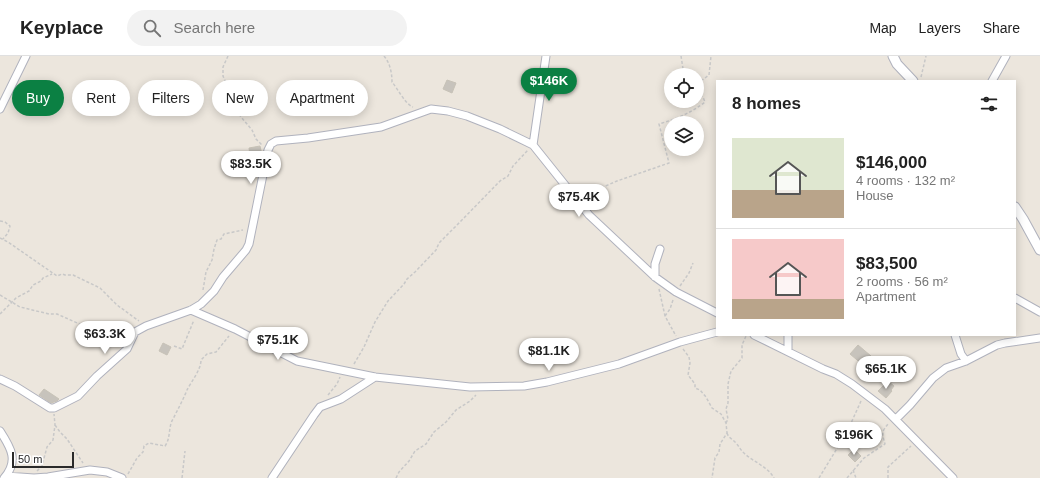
<!DOCTYPE html>
<meta charset="utf-8">
<style>
:root{--surface:#fff;--page:#f2f2f2;--text:#222;--muted:#767676;--line:#e0e0e0;--accent:#0b8043}
body{margin:0;font-family:Arial,sans-serif;background:var(--page);color:var(--text);height:100vh;display:flex;flex-direction:column;font-size:15px;white-space:nowrap}
*{box-sizing:border-box;margin:0}
p{font-size:13px;color:var(--muted)}
.icon{flex:none;width:22px;height:22px;fill:none;stroke:currentColor;stroke-width:2;stroke-linecap:round;stroke-linejoin:round}
.map{position:relative;flex:1;overflow:hidden}
.side{position:absolute;left:716px;top:24px;width:300px;height:256px;display:flex;flex-direction:column;background:var(--surface);border-radius:0px;box-shadow:0 2px 10px #0003}
.side>*{flex:none}
.banner{position:absolute;left:12px;top:24px;width:380px;height:36px;display:flex;gap:8px}
.tools{position:absolute;left:664px;top:12px;display:grid;gap:8px}
.tools a{display:grid;place-items:center;width:40px;height:40px;border-radius:50%;background:var(--surface);box-shadow:0 2px 10px #0003;font-size:20px}
.scale{position:absolute;left:12px;bottom:10px;width:62px;box-sizing:border-box;padding-left:4px;border:2px solid #2a2a2a;border-top:0;font-size:11px;line-height:14px;white-space:nowrap;color:#2a2a2a;-webkit-text-stroke:3px #fff;paint-order:stroke}
.price{position:absolute;translate:-50% -34px;padding:0 9px;border-radius:14px;background:#fff;color:#222;font-size:13px;line-height:26px;filter:drop-shadow(0 1px 2px #0008)}
.price::after{content:'';position:absolute;left:50%;top:24px;width:12px;height:9px;margin-left:-6px;background:inherit;clip-path:polygon(0 0,100% 0,50% 100%)}
.price.selected{background:var(--accent);color:#fff}
ul{padding:0;list-style:none}
li{display:flex;align-items:center;gap:12px;height:100px;padding:0 16px}
li+li{border-top:1px solid var(--line)}
li span{display:grid;place-items:center;flex:none;width:112px;height:80px;border-radius:0px;color:#555}
li>.icon{margin-inline-start:auto}
span .icon{width:48px;height:48px;fill:#fffc;stroke-width:1}
li b{font-size:17px}
h2{display:flex;justify-content:space-between;align-items:center;height:48px;padding:0 16px;font-size:17px}
.chip{padding:0 14px;border-radius:18px;background:var(--surface);box-shadow:0 2px 10px #0003;font-size:14px;line-height:36px}
.chip.selected{background:var(--accent);color:#fff}
header{display:flex;align-items:center;gap:24px;box-sizing:border-box;height:56px;padding:0 20px;background:var(--surface);border-bottom:1px solid var(--line)}
header strong{font-size:19px}
nav{display:flex;gap:22px;margin-inline-start:auto;font-size:14px}
.search{width:280px;height:36px;background:var(--page);display:flex;align-items:center;gap:10px;box-sizing:border-box;padding:0 14px;border-radius:22px;color:var(--muted);font-size:15px}
.map>svg:first-child{display:block}
.building{fill:#c7c3bc;stroke:#c7c2b7}
.lines{fill:none;stroke-linecap:round;stroke-linejoin:round}
.minor-casing{stroke:#b0b2bd;stroke-width:9}
.tertiary-casing{stroke:#b0b2bd;stroke-width:11}
.path{stroke:#c8c8c8;stroke-width:1.5;stroke-dasharray:3 2;stroke-linecap:butt}
.minor{stroke:#fff;stroke-width:7}
.tertiary{stroke:#fff;stroke-width:9}
</style>
<header>
<strong>Keyplace</strong>
<div class="search"><svg class="icon" aria-label="search" viewBox="0 0 24 24"><circle cx="10" cy="10" r="6"/><path d="M15 15l6 6"/></svg>Search here</div>
<nav><a>Map</a><a>Layers</a><a>Share</a></nav>
</header>
<div class="map">
<svg width="1040" height="422" viewBox="0 0 1040 422">
<rect width="100%" height="100%" fill="#ece6dd"/>
<path class="building" d="M 447,24 L 456,27 L 452,37 L 443,33 Z
M 260,90 L 262,99 L 250,100 L 249,92 Z
M 163,287 L 171,291 L 167,299 L 159,295 Z
M 858,289 L 871,300 L 863,309 L 850,298 Z
M 889,326 L 894,330 L 891,334 L 892,335 L 886,342 L 878,335 L 885,328 L 886,330 Z
M 44,333 L 59,343 L 57,345 L 51,347 L 39,339 Z
M 854,393 L 861,400 L 855,406 L 848,399 Z"/>
<g class="lines">
<defs>
<path id="minor" d="M 992,25 L 1006,0
M 0,53 L 26,0
M 533,89 L 546,0
M 655,221 L 655,208 L 660,193
M 1015,242 L 1040,256
M 191,254 L 235,273 L 297,305 L 375,321 L 470,331 L 524,330 L 547,326 L 619,308 L 680,286 L 717,276
M 754,279 L 823,313 L 836,318 L 852,328 L 885,353 L 953,422
M 788,279 L 788,295
M 955,279 L 961,298 L 966,305
M 0,323 L 15,330 L 50,352 L 54,352 L 78,340 L 97,320 L 127,293 L 135,276 L 146,270 L 191,254 L 201,248 L 214,235 L 223,221 L 246,194 L 249,188 L 268,94 L 271,88 L 276,85 L 308,82 L 381,71 L 431,53 L 448,55 L 467,60 L 500,73 L 533,89 L 589,159 L 655,221 L 676,236 L 717,257
M 896,363 L 910,349 L 933,322 L 946,312 L 966,305 L 997,289 L 1005,287 L 1040,282
M 0,375 C 11,392 19,405 4,422
M 6,420 L 34,422 L 48,421 L 90,414 L 107,416 L 122,422
M 272,422 L 314,359 L 320,351 L 341,343 L 375,321"/>
<path id="tertiary" d="M 893,0 L 897,8 L 913,25
M 1015,151 L 1023,163 L 1040,194"/>
</defs>
<use href="#minor" class="minor-casing"/>
<use href="#tertiary" class="tertiary-casing"/>
<path class="path" d="M 228,0 L 223,11 L 223,20 L 227,29 L 226,36 L 226,43 L 252,74 L 256,83 L 262,89
M 384,0 C 390,7 392,17 392,26 C 398,33 405,48 413,51
M 681,0 L 684,19
M 921,21 L 926,0
M 697,28 L 709,19 L 711,0
M 595,153 L 601,150 L 600,138 L 601,132 L 617,125 L 669,107 L 659,68 C 676,63 691,57 705,46 L 703,41 L 697,38
M 0,165 L 5,166 L 10,170 L 8,177 L 3,183
M 0,182 L 8,186 L 57,220 L 62,218 L 65,219 L 73,219 L 100,232 L 117,249 L 139,265
M 680,230 L 689,217 L 693,207
M 659,233 L 665,260 L 676,280
M 203,234 L 206,216 L 212,204 L 214,193 L 217,184 L 221,183 L 224,178 L 243,174
M 0,239 L 20,251 L 49,258 L 57,258 L 93,274 L 118,278 L 126,277
M 0,258 L 16,242 L 29,235 L 33,229 L 41,225 L 43,222 L 52,218
M 665,260 L 670,253 L 673,244
M 174,290 L 182,293 L 194,264
M 683,293 L 689,301 L 690,307 L 688,319 L 695,328 L 695,332 L 700,334 L 706,341 L 712,352 L 721,358 L 726,367 L 727,377 L 720,388 L 719,396 L 715,402 L 712,422
M 354,308 L 364,291 L 375,266 L 388,245 L 404,228 L 407,223 L 415,216 L 436,194 L 439,187 L 460,166 L 500,125 L 508,120 L 513,110 L 528,94
M 328,339 L 337,328 L 340,321
M 726,367 L 728,363 L 726,353 L 728,347 L 728,328 L 731,315 L 742,302 L 742,289 L 746,280
M 55,369 L 60,376 L 67,383 L 83,407
M 727,377 C 728,381 732,383 735,386 C 739,390 741,395 745,398 C 754,406 768,411 774,422
M 853,414 L 856,422
M 37,415 L 42,410 L 47,391 L 53,384 L 55,369 L 54,358
M 128,418 L 137,402 L 143,396 L 144,390 L 149,387 L 165,390 C 171,382 168,371 173,363 C 178,353 183,344 187,334 C 191,326 201,314 201,304 L 207,298 L 216,296 L 229,280
M 182,422 L 185,395
M 396,422 L 399,416 L 409,405 L 415,395 L 426,388 L 434,376 L 446,366 L 456,354 L 470,345 L 476,339
M 819,422 L 847,376 L 861,345
M 847,422 L 864,402 L 885,388 C 882,377 881,376 889,367
M 888,422 L 888,411 L 911,390"/>
<use href="#minor" class="minor"/>
<use href="#tertiary" class="tertiary"/>
</g>
</svg>
<div class="tools">
<a><svg class="icon" aria-label="locate" viewBox="0 0 24 24"><circle cx="12" cy="12" r="6"/><path d="M12 2v4M12 18v4M2 12h4M18 12h4"/></svg></a>
<a><svg class="icon" aria-label="layers" viewBox="0 0 24 24"><path d="M12 4l9 5-9 5-9-5zM3 14l9 5 9-5"/></svg></a>
</div>
<div class="scale">50 m</div>
<b class="price selected" style="left:549px;top:46px">$146K</b>
<b class="price" style="left:251px;top:129px">$83.5K</b>
<b class="price" style="left:579px;top:162px">$75.4K</b>
<b class="price" style="left:105px;top:299px">$63.3K</b>
<b class="price" style="left:278px;top:305px">$75.1K</b>
<b class="price" style="left:549px;top:316px">$81.1K</b>
<b class="price" style="left:886px;top:334px">$65.1K</b>
<b class="price" style="left:854px;top:400px">$196K</b>
<div class="banner">
<a class="chip selected">Buy</a>
<a class="chip">Rent</a>
<a class="chip">Filters</a>
<a class="chip">New</a>
<a class="chip">Apartment</a>
</div>
<section class="side">
<h2>8 homes<svg class="icon" aria-label="filters" viewBox="0 0 24 24"><path d="M4 7h16M4 17h16"/><circle cx="9" cy="7" r="2"/><circle cx="15" cy="17" r="2"/></svg></h2>
<ul>
<li><span style="background:linear-gradient(#dfe7d0 65%,#b9a48a 0)"><svg class="icon" aria-label="home" viewBox="0 0 24 24"><path d="M3 11l9-7 9 7M6 9v11h12V9"/></svg></span><div><b>$146,000</b><p>4 rooms · 132 m²</p><p>House</p></div></li>
<li><span style="background:linear-gradient(#f6c9c9 75%,#b9a48a 0)"><svg class="icon" aria-label="home" viewBox="0 0 24 24"><path d="M3 11l9-7 9 7M6 9v11h12V9"/></svg></span><div><b>$83,500</b><p>2 rooms · 56 m²</p><p>Apartment</p></div></li>
</ul>
</section>
</div>
